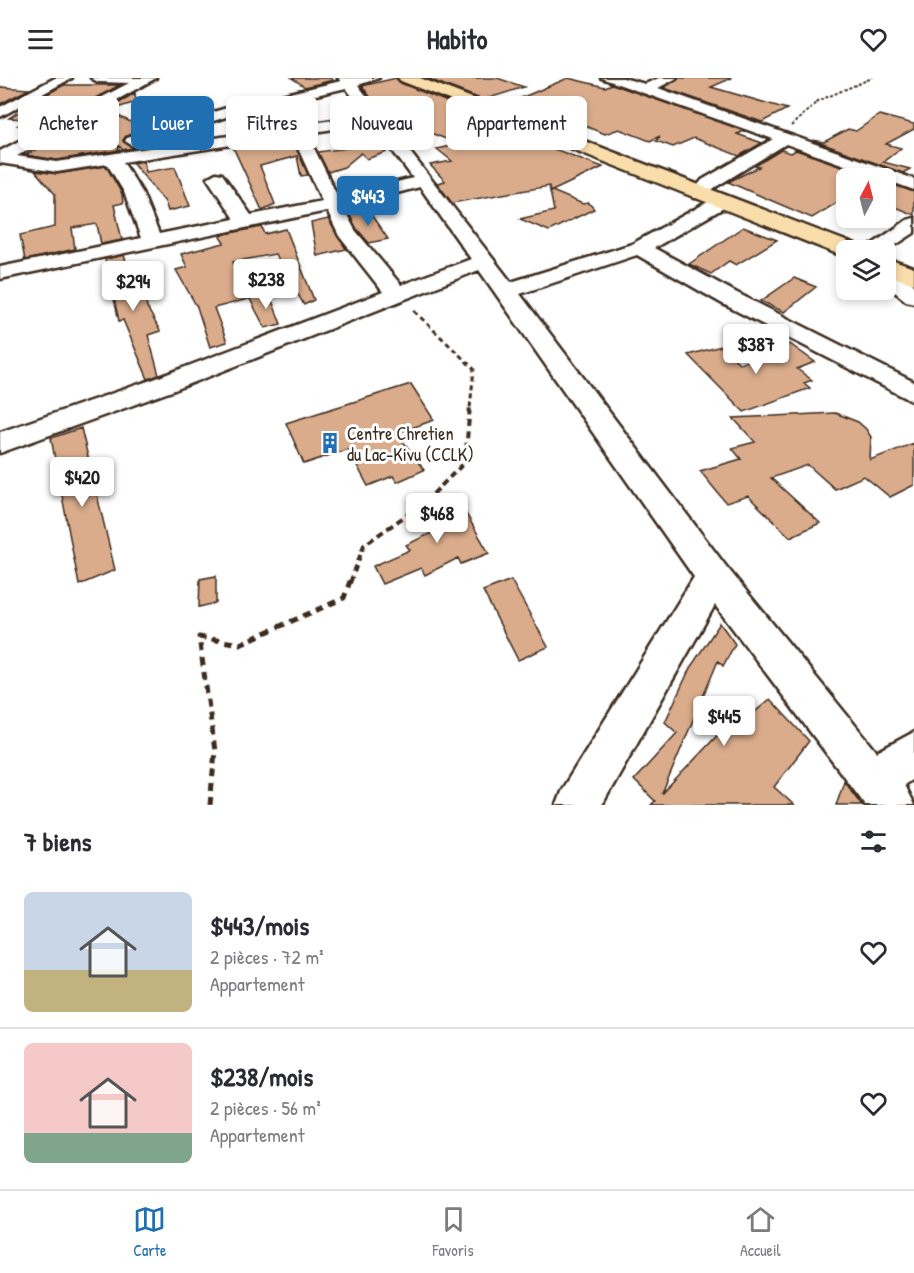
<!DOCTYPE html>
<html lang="fr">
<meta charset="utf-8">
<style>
:root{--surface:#fff;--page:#f2f2f3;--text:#2b2b33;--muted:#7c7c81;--line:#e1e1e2;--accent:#1f6fb2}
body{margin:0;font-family:"Patrick Hand",sans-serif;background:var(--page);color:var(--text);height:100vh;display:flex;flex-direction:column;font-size:22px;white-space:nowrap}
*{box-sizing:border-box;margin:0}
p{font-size:20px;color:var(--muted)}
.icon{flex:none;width:33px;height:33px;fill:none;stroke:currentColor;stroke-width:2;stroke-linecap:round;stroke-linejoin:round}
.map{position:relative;height:727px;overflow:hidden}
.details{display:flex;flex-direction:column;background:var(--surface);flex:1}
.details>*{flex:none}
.guide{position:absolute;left:18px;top:18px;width:600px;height:54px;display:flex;gap:12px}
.needle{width:39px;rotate:7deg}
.buttons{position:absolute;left:836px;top:90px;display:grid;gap:12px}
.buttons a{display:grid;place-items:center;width:60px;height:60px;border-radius:9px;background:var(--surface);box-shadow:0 3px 9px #0003;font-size:30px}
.price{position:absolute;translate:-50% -51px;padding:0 14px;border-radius:6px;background:#fff;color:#222;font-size:20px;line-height:39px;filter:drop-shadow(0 2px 3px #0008)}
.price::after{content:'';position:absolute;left:50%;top:36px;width:18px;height:14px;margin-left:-9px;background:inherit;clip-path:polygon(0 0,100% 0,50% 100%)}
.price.active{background:var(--accent);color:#fff}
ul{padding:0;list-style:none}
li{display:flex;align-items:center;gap:18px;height:150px;padding:0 24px}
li+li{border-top:2px solid var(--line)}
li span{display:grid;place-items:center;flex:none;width:168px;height:120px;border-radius:9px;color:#555}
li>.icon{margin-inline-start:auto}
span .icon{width:72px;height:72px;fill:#fffc;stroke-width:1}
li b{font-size:26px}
h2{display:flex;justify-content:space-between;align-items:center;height:72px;padding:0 24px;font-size:26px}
.tag{padding:0 21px;border-radius:9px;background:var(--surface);box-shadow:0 3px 9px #0003;font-size:21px;line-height:54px}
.tag.active{background:var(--accent);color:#fff}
header{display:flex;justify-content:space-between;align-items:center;height:78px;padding:0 24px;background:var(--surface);font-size:27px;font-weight:800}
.tabs{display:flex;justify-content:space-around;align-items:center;height:84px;border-top:2px solid var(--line);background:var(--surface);font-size:16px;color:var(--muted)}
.tabs a{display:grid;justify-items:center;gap:3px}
.tabs .active{color:var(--accent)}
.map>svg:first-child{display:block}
.building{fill:#daac8c;stroke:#3b2a1e;stroke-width:1.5}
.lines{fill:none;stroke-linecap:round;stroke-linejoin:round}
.minor-casing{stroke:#3b2a1e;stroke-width:5}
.highway-casing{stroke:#3b2a1e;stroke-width:5}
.path-far3{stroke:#3b2a1e;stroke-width:2;stroke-dasharray:3 2;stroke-linecap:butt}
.path-far2{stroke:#3b2a1e;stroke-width:3;stroke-dasharray:5 4;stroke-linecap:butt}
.path-far1{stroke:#3b2a1e;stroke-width:4;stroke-dasharray:7 4.5;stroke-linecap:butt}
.path{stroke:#3b2a1e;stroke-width:5;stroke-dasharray:8 6;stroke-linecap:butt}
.minor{fill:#fff;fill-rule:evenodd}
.highway{fill:#f9deab;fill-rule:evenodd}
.labels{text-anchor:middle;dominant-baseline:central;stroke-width:6;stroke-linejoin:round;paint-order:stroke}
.poi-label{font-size:18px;fill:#3b2a1e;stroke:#fff;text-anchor:start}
</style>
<header><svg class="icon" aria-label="menu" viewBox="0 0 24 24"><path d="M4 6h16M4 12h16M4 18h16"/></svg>Habito<svg class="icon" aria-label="heart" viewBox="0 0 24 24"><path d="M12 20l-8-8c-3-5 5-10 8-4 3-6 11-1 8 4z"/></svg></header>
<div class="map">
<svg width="914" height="727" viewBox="0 0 914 727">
<rect width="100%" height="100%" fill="#fff"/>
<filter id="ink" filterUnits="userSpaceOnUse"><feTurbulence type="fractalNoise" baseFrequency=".0167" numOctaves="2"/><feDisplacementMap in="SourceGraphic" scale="12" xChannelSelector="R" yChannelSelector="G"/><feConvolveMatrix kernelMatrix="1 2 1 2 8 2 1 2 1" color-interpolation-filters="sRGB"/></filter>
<g filter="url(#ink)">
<path class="building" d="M 292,0 L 330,0 L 333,2 L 305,9 Z
M 396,0 L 400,5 L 460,29 L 449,32 L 603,89 L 552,113 L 583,126 L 589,125 L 594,131 L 549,153 L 520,141 L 554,133 L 549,108 L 452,125 L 437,105 L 445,103 L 430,87 L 452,83 L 437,71 L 459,66 L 400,43 L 374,24 L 362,8 Z
M 426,0 L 497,0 L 524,9 L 483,22 Z
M 568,0 L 605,9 L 612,6 L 745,53 L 737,56 L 762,65 L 739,78 L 694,60 L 673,69 L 656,63 L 660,58 L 650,63 L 619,51 L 605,56 L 569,42 L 576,39 L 521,20 Z
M 679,0 L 732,0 L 711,9 L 787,31 L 762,44 L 664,10 Z
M 64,7 L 120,7 L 42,48 L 18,47 L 28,41 L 9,40 L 26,29 L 23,29 Z
M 0,9 L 29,11 L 0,26 Z
M 135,15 L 136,24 L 108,33 L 139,48 L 140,54 L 126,58 L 123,62 L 133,70 L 123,72 L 118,67 L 119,72 L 57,82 L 26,77 Z
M 879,37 L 914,46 L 914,51 L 886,66 L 901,70 L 883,84 L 910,91 L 903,95 L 812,62 L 824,64 L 848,51 L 856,53 Z
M 370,49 L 387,74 L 367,81 L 361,75 L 344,89 L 328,94 L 318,74 L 355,69 L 342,54 Z
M 293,60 L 308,97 L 301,98 L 297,78 L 260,88 L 275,126 L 262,132 L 233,69 Z
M 781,72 L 791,75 L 796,72 L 875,100 L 846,100 L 846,119 L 812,140 L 728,104 L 759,89 L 755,88 Z
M 144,83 L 146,94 L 175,89 L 190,128 L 168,133 L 165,124 L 133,85 Z
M 106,88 L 122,116 L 123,125 L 114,127 L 122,162 L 101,166 L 97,146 L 72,150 L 75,171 L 25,182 L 20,157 L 55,149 L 55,116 L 35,93 L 57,96 Z
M 885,104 L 914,114 L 914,137 L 885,125 Z
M 365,132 L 372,138 L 388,161 L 369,165 L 357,151 L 349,136 Z
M 328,141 L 346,171 L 317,178 L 311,145 Z
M 262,149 L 265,156 L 286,151 L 314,222 L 304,227 L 275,176 L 233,184 L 252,220 L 214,230 L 227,264 L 210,269 L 197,229 L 176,192 L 187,189 L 181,176 L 224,165 L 220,159 L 225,156 Z
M 743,149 L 777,162 L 736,187 L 729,183 L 711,196 L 689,186 Z
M 124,177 L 132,206 L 143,203 L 147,229 L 160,253 L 148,257 L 159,297 L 148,301 L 123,242 L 119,243 L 105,181 Z
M 794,200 L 816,209 L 784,234 L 761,223 Z
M 269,215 L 281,246 L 265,250 L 250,221 Z
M 790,266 L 815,284 L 797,291 L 812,302 L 804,305 L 810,310 L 744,334 L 688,277 L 721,268 L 740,286 Z
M 411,306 L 434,342 L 397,355 L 424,392 L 397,404 L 393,398 L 368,408 L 348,371 L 304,386 L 286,345 Z
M 835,335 L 858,344 L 866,351 L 871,359 L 870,382 L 914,365 L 914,407 L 890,419 L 864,398 L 835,411 L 808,387 L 771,400 L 820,445 L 790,459 L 748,418 L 726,425 L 700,393 L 741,381 L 732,370 L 755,364 L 733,340 Z
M 81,350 L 115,492 L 79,507 L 51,360 Z
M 455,417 L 489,475 L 461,486 L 458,480 L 425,497 L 421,490 L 382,506 L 373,488 L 410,472 L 406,467 L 442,450 L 429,427 Z
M 216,498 L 216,525 L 199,529 L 200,501 Z
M 511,502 L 548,569 L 518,582 L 483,513 Z
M 720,545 L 735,566 L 723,588 L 718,583 L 662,716 L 745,628 L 756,633 L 770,621 L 809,663 L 774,709 L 794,727 L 651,727 L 655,723 L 634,702 L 677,655 L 665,644 L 690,590 Z
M 844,703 L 862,727 L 836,727 Z"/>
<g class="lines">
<defs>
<path id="minor" d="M 55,0 L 72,0 L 0,39 L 0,29 Z
M 91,0 L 156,0 L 17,78 L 57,84 L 366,37 L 346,10 L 239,35 L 133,68 L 125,63 L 127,60 L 230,29 L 341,3 L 338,0 L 379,0 L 358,7 L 511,204 L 632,166 L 715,120 L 727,120 L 730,124 L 727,128 L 654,170 L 737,215 L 914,304 L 914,324 L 721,225 L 637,177 L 520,216 L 725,487 L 877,674 L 914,654 L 914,700 L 904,707 L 914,727 L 865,727 L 715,527 L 602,727 L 556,727 L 562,711 L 694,499 L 479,192 L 172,313 L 0,375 L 0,354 L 154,301 L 383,214 L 339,158 L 327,133 L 0,201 L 0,189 L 141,160 L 124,114 L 107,86 L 57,94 L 0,85 L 0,73 L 129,5 L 98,4 ZM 372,45 L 413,100 L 338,119 L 312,66 L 304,61 L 296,66 L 322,123 L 251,137 L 222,96 L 216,95 L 207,100 L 234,141 L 159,156 L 142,114 L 123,84 ZM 420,109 L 471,181 L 401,207 L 355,152 L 343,129 Z
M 601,0 L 623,0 L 645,6 L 659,0 L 677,0 L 658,10 L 914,101 L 914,112 L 786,66 L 714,110 L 706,120 L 694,120 L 691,116 L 702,102 L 773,61 Z
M 914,140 L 914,155 L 885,174 L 864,172 L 907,142 Z
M 885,189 L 893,190 L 914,207 L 914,225 L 906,223 L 885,206 Z"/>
<path id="highway" d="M 398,0 L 420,0 L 856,167 L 860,172 L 846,172 L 846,179 L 840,177 L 401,3 Z
M 885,180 L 914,190 L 914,206 L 885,196 Z"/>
</defs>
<use href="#minor" class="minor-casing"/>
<use href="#highway" class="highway-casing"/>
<path class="path-far3" d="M 791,48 L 818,23 L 872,0"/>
<path class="path-far2" d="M 414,233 L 474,291 L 470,330"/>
<path class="path-far1" d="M 350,505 L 364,467 L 425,424 L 465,384 L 470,328"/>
<path class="path" d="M 210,727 L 215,673 L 199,559 L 240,566 L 344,520 L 350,503"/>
<use href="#minor" class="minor"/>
<use href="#highway" class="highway"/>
</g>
</g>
<defs>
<symbol id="building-bare" viewBox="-9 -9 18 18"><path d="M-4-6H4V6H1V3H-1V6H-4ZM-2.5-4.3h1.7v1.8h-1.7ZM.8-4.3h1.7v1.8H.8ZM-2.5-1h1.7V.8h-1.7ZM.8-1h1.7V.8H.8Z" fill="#1f6fb2" stroke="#fff" stroke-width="2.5" paint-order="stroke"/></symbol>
</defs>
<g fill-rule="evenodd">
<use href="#building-bare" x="315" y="350" width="30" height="30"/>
</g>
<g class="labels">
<g class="poi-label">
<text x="347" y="355">Centre Chretien<tspan x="347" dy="21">du Lac-Kivu (CCLK)</tspan></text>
</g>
</g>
</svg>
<div class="buttons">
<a><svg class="needle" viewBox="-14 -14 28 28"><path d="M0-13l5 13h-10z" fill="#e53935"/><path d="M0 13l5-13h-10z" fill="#7c7c81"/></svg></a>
<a><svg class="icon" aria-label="layers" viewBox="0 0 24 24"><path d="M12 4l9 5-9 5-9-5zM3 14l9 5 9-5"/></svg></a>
</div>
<b class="price active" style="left:368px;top:149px">$443</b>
<b class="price" style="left:266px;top:232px">$238</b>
<b class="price" style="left:133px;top:234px">$294</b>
<b class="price" style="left:756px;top:297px">$387</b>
<b class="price" style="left:82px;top:430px">$420</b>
<b class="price" style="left:437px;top:466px">$468</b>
<b class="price" style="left:724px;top:669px">$445</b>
<div class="guide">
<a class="tag">Acheter</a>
<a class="tag active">Louer</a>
<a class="tag">Filtres</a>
<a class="tag">Nouveau</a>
<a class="tag">Appartement</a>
</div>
</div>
<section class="details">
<h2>7 biens<svg class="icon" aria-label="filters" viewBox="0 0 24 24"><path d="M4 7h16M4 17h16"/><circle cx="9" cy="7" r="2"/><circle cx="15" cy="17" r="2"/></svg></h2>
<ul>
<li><span style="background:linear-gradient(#c9d6e8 65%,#c2b280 0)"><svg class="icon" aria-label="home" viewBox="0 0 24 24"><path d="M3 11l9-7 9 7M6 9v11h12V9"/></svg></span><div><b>$443/mois</b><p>2 pièces · 72 m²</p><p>Appartement</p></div><svg class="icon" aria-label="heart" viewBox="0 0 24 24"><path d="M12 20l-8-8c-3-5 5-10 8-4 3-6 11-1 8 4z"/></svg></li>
<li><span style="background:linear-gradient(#f6c9c9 75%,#7fa58c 0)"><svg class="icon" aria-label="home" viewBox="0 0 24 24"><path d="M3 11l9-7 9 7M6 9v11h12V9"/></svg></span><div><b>$238/mois</b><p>2 pièces · 56 m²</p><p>Appartement</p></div><svg class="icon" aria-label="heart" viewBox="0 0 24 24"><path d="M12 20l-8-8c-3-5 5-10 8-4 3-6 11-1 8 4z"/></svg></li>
</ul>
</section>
<nav class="tabs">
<a class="active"><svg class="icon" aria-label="map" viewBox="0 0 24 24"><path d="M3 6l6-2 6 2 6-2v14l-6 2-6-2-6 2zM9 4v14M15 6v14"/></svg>Carte</a>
<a><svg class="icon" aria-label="saved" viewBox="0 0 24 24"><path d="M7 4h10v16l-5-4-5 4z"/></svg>Favoris</a>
<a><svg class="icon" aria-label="home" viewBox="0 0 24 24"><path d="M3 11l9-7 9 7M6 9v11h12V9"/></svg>Accueil</a>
</nav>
